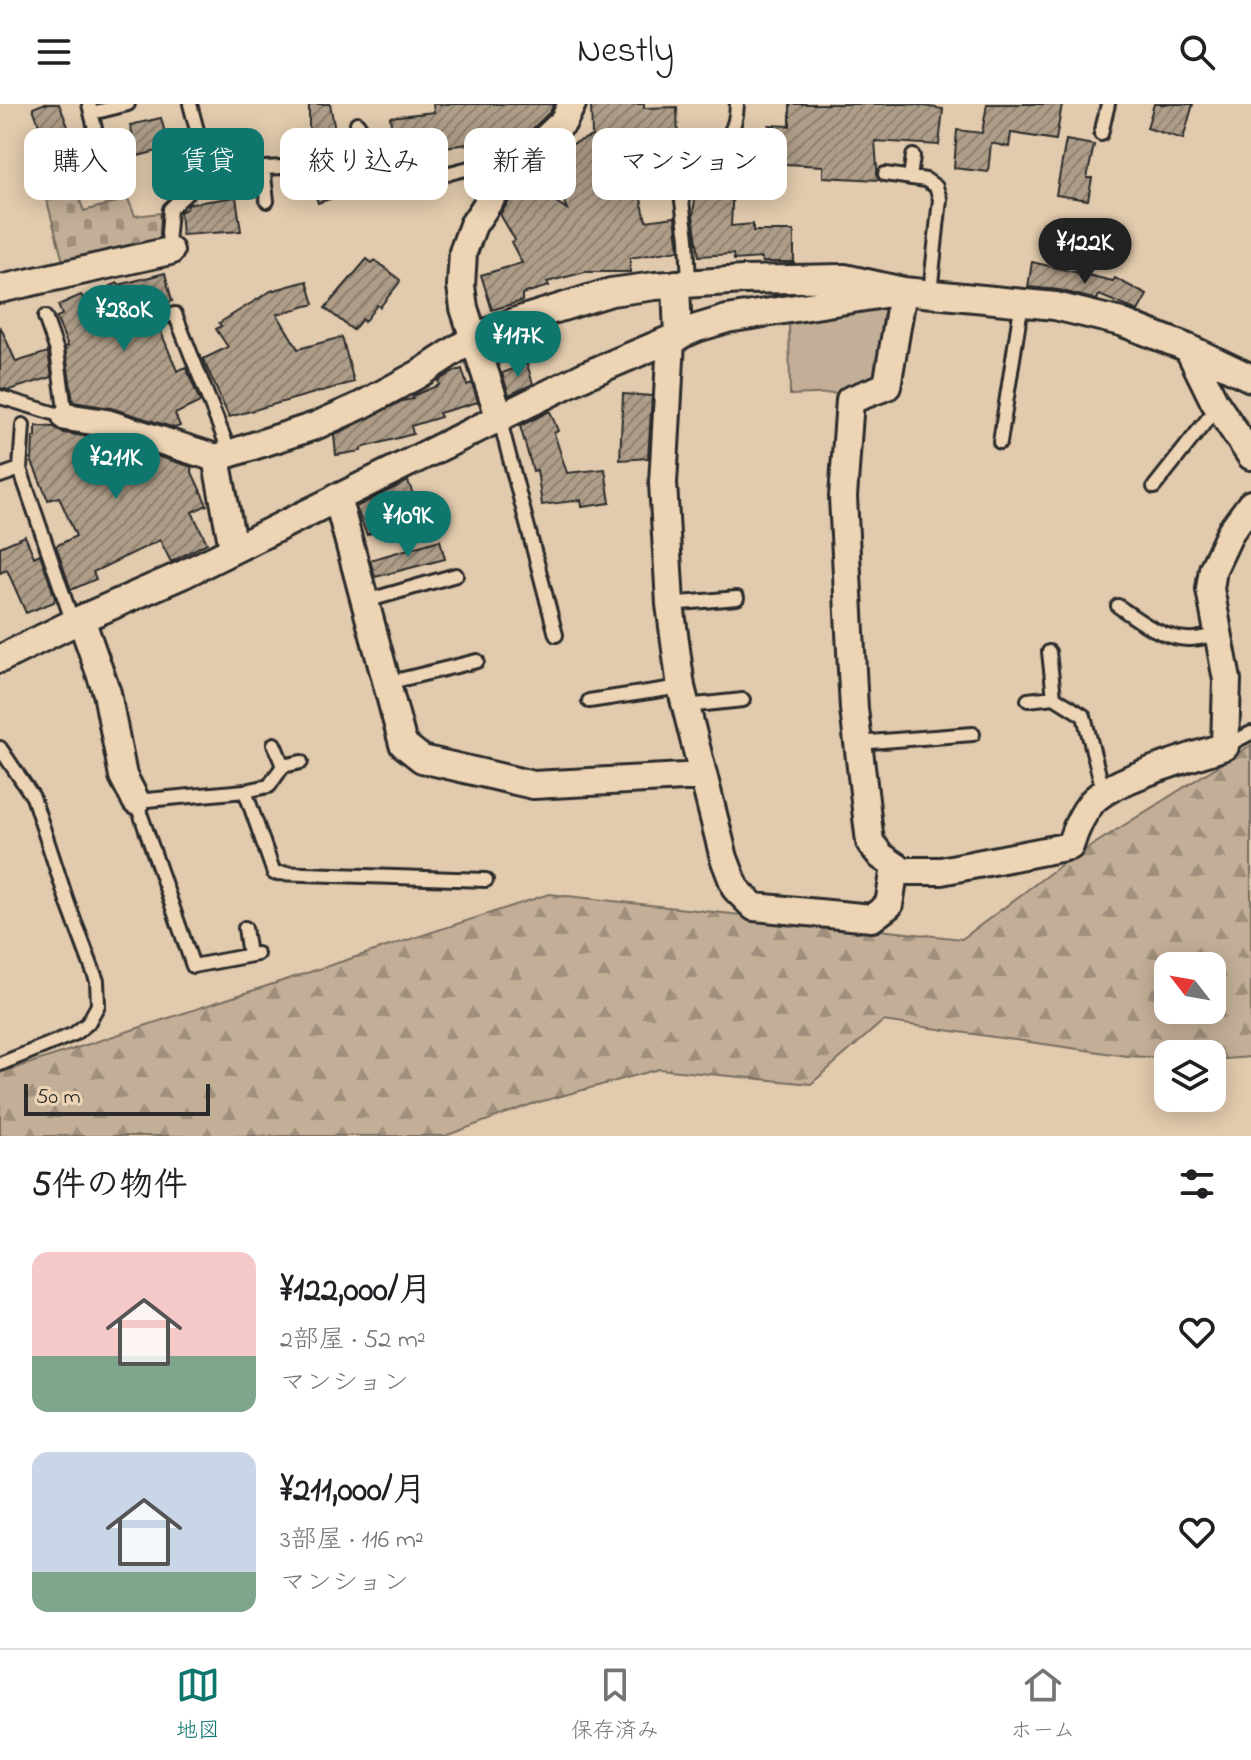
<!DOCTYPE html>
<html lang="ja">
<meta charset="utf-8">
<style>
:root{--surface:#fff;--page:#f2f2f2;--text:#202124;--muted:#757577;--line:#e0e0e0;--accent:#0f766e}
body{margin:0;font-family:"Indie Flower","Klee One",sans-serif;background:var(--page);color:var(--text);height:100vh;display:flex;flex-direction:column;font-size:30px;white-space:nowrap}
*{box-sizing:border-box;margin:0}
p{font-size:26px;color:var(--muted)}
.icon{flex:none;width:44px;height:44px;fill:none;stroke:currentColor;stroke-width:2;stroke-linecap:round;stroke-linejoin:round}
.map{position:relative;height:1032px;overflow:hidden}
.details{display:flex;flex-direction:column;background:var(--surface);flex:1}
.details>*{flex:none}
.guide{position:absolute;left:24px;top:24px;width:800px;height:72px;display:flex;gap:16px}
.needle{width:52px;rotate:301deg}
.buttons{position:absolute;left:1154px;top:848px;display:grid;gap:16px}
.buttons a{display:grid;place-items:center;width:72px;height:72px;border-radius:16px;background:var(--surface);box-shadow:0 4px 20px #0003;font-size:40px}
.scale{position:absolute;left:24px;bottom:20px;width:186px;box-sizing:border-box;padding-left:8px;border:4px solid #2b2b2b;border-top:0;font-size:22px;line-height:28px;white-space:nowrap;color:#2b2b2b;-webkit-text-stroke:6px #edd4b5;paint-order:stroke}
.price{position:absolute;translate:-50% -68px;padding:0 18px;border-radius:28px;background:var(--accent);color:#fff;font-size:26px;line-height:52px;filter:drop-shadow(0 2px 4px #0008)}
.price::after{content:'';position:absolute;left:50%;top:48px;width:24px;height:18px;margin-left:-12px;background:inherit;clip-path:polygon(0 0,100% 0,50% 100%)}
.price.selected{background:#222;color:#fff}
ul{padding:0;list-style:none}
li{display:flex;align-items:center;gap:24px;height:200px;padding:0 32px}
li span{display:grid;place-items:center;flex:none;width:224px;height:160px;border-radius:16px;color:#555}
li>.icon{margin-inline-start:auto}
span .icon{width:96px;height:96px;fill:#fffc;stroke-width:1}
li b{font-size:34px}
h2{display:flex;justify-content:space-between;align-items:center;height:96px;padding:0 32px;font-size:34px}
.chip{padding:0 28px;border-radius:16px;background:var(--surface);box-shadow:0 4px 20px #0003;font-size:28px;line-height:72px}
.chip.selected{background:var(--accent);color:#fff}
header{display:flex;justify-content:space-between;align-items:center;height:104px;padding:0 32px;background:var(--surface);font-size:36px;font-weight:600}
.menu{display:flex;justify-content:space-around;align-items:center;height:112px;border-top:2px solid var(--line);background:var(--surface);font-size:22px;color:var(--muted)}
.menu a{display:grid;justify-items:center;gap:4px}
.menu .selected{color:var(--accent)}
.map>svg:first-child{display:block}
.forest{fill:url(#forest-firs);stroke:#776d61;stroke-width:2;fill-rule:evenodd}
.cemetery{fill:url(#cemetery-stones);stroke:#776d61;stroke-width:2}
.green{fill:#c3af97;stroke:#776d61;stroke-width:2}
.building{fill:url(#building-hatch);stroke:#2b2b2b;stroke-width:2}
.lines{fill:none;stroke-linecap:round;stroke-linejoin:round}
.service-casing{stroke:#2b2b2b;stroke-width:18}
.minor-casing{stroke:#2b2b2b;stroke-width:32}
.service{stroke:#edd4b5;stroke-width:12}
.minor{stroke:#edd4b5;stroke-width:26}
</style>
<header><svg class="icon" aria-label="menu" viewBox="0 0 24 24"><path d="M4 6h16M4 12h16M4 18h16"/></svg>Nestly<svg class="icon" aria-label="search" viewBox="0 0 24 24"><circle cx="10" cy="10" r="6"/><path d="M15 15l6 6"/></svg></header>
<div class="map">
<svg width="1251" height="1032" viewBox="0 0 1251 1032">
<defs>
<pattern id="forest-firs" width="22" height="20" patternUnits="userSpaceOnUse" patternTransform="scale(2)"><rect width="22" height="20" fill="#c3af97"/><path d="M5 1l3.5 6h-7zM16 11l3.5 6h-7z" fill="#9f8f7b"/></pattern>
<pattern id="cemetery-stones" width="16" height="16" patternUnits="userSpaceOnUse" patternTransform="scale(2)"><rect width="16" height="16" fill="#c3af97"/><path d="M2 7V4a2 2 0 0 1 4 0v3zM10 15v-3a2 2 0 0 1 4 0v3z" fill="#9f8f7b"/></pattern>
<pattern id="building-hatch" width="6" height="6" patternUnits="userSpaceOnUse" patternTransform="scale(2)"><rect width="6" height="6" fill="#ae9d88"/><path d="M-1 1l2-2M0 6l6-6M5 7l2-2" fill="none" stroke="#8e806f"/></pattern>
</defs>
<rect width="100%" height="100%" fill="#e1caad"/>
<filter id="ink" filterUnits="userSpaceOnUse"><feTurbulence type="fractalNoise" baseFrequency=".0125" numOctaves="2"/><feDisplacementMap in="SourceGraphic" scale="16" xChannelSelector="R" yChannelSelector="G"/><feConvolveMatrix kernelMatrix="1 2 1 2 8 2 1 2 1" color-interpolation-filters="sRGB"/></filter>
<g filter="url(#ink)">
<path class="forest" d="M 1251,641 L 1251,953 L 1212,956 L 1212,950 L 1168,950 L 1168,954 L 1127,952 L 883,917 L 811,980 L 659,965 L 532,1000 L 445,1032 L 0,1032 L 0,969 L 549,790 L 962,835 L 1058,763 ZM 1168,862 L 1212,862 L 1212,906 L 1168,906 Z"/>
<path class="cemetery" d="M 77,89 L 84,107 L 128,95 L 135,112 L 160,109 L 163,142 L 64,161 L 47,97 Z"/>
<path class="green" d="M 880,203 L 892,210 L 881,272 L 840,289 L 790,291 L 789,214 Z"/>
<path class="building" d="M 43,0 L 59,0 L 71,30 L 46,40 L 33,4 Z
M 309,0 L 330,0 L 342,62 L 339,63 L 347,89 L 318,99 L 311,77 L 320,74 L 309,37 Z
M 433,0 L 554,0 L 550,8 L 524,33 L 429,45 L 431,58 L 397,63 L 390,13 L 434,8 Z
M 591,0 L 644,0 L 644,4 L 677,3 L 678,37 L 628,38 L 646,117 L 675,113 L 679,146 L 630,154 L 630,168 L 585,168 L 547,178 L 549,182 L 522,190 L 522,197 L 492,206 L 481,171 L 522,159 L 511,138 L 515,136 L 500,110 L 524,77 L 567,105 L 546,56 L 555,47 L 592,32 Z
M 790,0 L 911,0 L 943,5 L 939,41 L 875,37 L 878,76 L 823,73 L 823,62 L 766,59 L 769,21 L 790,22 Z
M 987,0 L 1062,0 L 1056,36 L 1011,29 L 1009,43 L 991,39 L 988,68 L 954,64 L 957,26 L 982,29 Z
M 1154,0 L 1193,0 L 1183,35 L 1147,24 Z
M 161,14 L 169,44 L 138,52 L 130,21 Z
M 1066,36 L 1094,41 L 1087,74 L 1092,74 L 1088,96 L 1056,91 Z
M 697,79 L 733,81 L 731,122 L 753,120 L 753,127 L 794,127 L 794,158 L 762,158 L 762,154 L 734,156 L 733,150 L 699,152 L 693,111 Z
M 236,93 L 241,127 L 182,131 L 180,108 L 186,105 L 189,100 Z
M 367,155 L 372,159 L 375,156 L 400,176 L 399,179 L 380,203 L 377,201 L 364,218 L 362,215 L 353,226 L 325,204 Z
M 1032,158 L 1113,177 L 1115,174 L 1147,191 L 1138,207 L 1099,191 L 1097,196 L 1059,186 L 1028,183 Z
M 165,169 L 172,197 L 150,203 L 152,206 L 137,211 L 136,220 L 142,226 L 159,223 L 177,267 L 186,263 L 200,298 L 175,310 L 180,322 L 175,324 L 111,304 L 73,298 L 65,243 L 68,242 L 56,213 L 62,211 L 58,201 L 81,191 L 83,194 L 118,179 L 119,181 Z
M 307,177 L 314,200 L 277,210 L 298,245 L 342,233 L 354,278 L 229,313 L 203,255 L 228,243 L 216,225 L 221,222 L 219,219 L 271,187 Z
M 0,222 L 16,258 L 48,248 L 52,273 L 9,286 L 0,284 Z
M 527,260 L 533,280 L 509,291 L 502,269 Z
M 462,265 L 467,281 L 472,279 L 478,298 L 439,309 L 441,313 L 411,322 L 413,330 L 361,344 L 361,347 L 336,351 L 334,331 L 402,297 L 413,295 L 412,292 L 439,281 L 438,277 L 452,268 Z
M 623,290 L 652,292 L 648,354 L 620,356 Z
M 550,307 L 558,327 L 554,329 L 567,369 L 605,365 L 610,399 L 582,403 L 581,396 L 542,401 L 537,366 L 533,367 L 520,322 Z
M 36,322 L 54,323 L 64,329 L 102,335 L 192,363 L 191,366 L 207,401 L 192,408 L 207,439 L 171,458 L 160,436 L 93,468 L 96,475 L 71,486 L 56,442 L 76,432 L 59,393 L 48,396 L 32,358 L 33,333 L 36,333 Z
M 408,377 L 418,403 L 367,431 L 356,403 Z
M 25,432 L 34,453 L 40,450 L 55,494 L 54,498 L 26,509 L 7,466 L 0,469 L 0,443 Z
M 440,436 L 445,455 L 375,473 L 370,456 Z"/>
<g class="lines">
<defs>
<path id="service" d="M 89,0 L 98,37
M 92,9 L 128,0
M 357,19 L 399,82 L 520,51
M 1101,30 L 1108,0
M 705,50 C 728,37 736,27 737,0
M 207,64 L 216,67 L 282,63
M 263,64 L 267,97
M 885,70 L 926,76 L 936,83 L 940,95 L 930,189
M 910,74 L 913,52
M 681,90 L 687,134 L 689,180
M 170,147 L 168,129 L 170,105 L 201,76 L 207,64 L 190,0
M 144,217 L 175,210 L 230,349
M 0,293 L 66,313 L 57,247 L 45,213
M 499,313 L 556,531
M 23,321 L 20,365 L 73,519
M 1000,338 L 1022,197
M 0,372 L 20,365
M 1154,383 L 1218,302
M 366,497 L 456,471
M 670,500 L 737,494
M 1118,502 C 1138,516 1161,534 1187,535 C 1197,536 1209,532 1219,530
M 1049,548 L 1054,593 L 1084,612 L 1104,690
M 387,579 L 477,557
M 1028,596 L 1054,593
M 589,597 L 681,583
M 686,602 L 743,596
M 857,639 L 973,630
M 274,640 L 283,662
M 1226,642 L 1251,629
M 0,644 L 33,693 L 67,797 L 97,877 L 98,901 L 88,919 L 74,930 L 0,960
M 245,687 L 274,769 L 486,776
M 245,824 L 249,851
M 257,850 L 193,862 L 136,697 L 245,687 L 269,682 L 283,662 L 301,658"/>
<path id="minor" d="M 676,180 L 678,233
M 0,185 L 170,147
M 903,187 L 887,282 L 850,296 L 843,393 L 854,605 L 870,738 L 881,752 L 903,767 L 941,767 L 1070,742 C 1075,726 1081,711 1092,698 C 1112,675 1194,653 1225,642 L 1227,576 L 1210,485 L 1213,465 L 1231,427 L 1251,400
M 671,237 L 663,379 L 670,500 L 681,583 L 724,754 L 736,785 L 754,803 L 872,814 L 889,801 L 895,763
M 1188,244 L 1214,297 L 1251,352
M 499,312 L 464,204 L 461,182 L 463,148 L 473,121 L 507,71 L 563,18 L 572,0
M 66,313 L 106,319 L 216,354 L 315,322 L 362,301 L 419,270 L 475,233 L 517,217 L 611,188 L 655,182 L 743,176 L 844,174 L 903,187 L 1055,202 L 1121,218 L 1188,244 L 1251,274
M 216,354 L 233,444
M 337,393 L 403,640 L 422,655 L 533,681 L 703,672
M 81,515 L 107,589 L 123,672 L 136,697
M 0,555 L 81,515 L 184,470 L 586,271 L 697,224 L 727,215 L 890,189"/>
</defs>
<use href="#service" class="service-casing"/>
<use href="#minor" class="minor-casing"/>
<use href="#service" class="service"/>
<use href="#minor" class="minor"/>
</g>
</g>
</svg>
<div class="buttons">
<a><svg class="needle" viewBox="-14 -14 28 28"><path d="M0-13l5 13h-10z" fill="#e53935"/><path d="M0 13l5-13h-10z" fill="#757577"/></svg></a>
<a><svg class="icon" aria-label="layers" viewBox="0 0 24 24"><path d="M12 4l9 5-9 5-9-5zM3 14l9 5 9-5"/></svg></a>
</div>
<div class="scale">50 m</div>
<b class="price selected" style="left:1085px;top:182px">¥122K</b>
<b class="price" style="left:124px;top:249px">¥280K</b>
<b class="price" style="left:518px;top:275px">¥117K</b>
<b class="price" style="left:116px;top:397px">¥211K</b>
<b class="price" style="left:408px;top:455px">¥109K</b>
<div class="guide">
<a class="chip">購入</a>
<a class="chip selected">賃貸</a>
<a class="chip">絞り込み</a>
<a class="chip">新着</a>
<a class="chip">マンション</a>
</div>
</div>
<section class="details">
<h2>5件の物件<svg class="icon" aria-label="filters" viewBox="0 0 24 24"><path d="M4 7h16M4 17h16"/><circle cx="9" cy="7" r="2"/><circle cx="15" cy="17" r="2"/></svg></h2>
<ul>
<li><span style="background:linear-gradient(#f6c9c9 65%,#7fa58c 0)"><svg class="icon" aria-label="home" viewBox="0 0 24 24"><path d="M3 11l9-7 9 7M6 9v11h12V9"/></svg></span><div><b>¥122,000/月</b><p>2部屋 · 52 m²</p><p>マンション</p></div><svg class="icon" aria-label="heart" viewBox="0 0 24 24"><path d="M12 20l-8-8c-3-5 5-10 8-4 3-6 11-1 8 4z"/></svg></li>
<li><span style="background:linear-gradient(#c9d6e8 75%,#7fa58c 0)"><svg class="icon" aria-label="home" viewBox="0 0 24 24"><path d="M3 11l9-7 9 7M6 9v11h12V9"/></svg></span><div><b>¥211,000/月</b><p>3部屋 · 116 m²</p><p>マンション</p></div><svg class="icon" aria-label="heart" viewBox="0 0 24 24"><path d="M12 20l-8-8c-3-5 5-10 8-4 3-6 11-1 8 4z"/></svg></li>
</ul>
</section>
<nav class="menu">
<a class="selected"><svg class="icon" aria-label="map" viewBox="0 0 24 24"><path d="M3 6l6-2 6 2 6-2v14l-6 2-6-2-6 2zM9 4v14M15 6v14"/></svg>地図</a>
<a><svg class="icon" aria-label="saved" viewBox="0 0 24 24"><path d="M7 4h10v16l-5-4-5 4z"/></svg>保存済み</a>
<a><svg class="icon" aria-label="home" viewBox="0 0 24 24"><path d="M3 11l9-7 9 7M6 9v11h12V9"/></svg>ホーム</a>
</nav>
